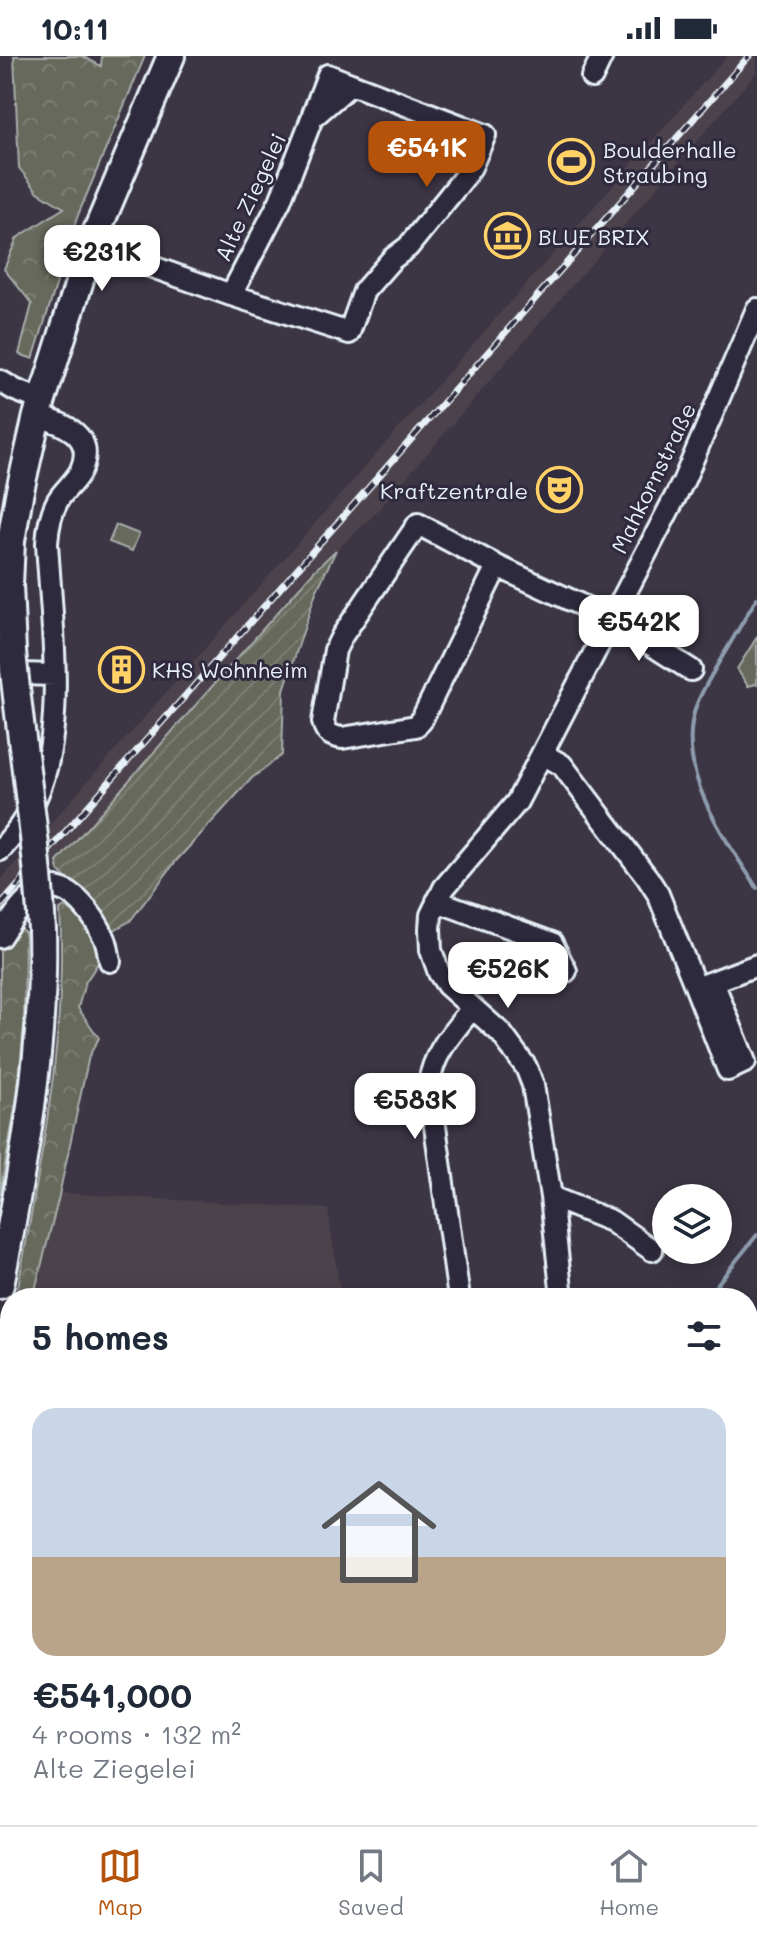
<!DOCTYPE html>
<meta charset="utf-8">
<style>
:root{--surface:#fff;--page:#f6f6f7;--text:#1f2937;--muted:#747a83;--line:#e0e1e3;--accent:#b45309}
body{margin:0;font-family:Mali,sans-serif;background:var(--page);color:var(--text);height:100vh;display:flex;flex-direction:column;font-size:30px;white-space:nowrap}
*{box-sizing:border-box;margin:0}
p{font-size:26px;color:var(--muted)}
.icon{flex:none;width:44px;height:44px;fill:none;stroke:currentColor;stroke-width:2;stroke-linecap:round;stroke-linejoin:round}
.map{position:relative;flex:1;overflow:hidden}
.details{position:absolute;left:0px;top:1232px;width:758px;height:538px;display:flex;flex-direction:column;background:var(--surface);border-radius:32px 32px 0 0;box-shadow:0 4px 20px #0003}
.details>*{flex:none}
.controls{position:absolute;left:652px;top:1128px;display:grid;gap:16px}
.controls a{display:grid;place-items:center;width:80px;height:80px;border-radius:50%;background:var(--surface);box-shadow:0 4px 20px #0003;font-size:40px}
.price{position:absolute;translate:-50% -68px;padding:0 18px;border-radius:16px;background:#fff;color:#222;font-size:26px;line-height:52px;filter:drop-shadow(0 2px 4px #0008)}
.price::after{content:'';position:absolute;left:50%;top:48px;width:24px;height:18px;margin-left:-12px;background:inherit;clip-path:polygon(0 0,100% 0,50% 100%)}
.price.on{background:var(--accent);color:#fff}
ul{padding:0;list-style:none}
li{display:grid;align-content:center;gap:16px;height:424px;padding:0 32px}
li span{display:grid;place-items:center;height:248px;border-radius:24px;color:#555}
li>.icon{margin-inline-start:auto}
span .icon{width:144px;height:144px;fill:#fffc;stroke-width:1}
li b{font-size:34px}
h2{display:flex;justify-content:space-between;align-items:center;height:96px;padding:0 32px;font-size:34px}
.status{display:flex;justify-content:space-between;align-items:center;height:56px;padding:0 40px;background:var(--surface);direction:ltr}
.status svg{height:22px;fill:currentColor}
.menu{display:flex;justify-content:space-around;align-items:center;height:112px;border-top:2px solid var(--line);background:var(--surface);font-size:22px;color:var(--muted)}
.menu a{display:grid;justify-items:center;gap:4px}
.menu .on{color:var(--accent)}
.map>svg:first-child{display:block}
.built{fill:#4c424c}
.grass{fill:url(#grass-tufts);stroke:#a7adaa;stroke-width:2}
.forest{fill:url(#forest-crowns);stroke:#a7adaa;stroke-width:2}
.garden{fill:url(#garden-furrows);stroke:#a7adaa;stroke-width:2}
.pitch{fill:#66695b;stroke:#a7adaa;stroke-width:2}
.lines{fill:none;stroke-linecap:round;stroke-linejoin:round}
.stream{stroke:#8e9dae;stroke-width:4}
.minor-casing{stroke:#e8f1f8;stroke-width:26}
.major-casing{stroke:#e8f1f8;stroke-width:32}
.minor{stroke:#2f2a3d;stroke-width:20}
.major{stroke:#2f2a3d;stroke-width:26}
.rail-casing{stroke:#e8f1f8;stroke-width:7}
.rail{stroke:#2f2a3d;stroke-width:4;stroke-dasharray:12;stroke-linecap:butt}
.major-bridge-casing{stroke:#e8f1f8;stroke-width:32;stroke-linecap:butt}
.major-bridge{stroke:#2f2a3d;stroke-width:26}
.labels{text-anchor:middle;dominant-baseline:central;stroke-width:6;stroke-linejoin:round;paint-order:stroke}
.poi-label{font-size:22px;fill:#e8f1f8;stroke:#2f2a3d;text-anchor:start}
.street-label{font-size:22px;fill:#e8f1f8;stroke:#2f2a3d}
</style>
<div class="status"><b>10:11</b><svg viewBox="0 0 49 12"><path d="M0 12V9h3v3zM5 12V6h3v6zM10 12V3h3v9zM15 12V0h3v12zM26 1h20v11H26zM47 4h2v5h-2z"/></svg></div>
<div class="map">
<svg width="757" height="1769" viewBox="0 0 757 1769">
<defs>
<pattern id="grass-tufts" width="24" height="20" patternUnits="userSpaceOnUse" patternTransform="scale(2)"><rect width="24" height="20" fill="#66695b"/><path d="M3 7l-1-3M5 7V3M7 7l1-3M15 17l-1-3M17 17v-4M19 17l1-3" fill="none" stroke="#7c7f73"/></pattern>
<pattern id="forest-crowns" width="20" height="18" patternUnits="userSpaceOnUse" patternTransform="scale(2)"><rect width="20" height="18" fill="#66695b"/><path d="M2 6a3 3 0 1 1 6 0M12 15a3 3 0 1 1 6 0" fill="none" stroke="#7c7f73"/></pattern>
<pattern id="garden-furrows" width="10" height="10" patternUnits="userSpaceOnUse" patternTransform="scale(2)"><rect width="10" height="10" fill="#66695b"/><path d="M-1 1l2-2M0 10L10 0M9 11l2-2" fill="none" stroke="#7c7f73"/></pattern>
</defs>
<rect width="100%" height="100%" fill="#3c3544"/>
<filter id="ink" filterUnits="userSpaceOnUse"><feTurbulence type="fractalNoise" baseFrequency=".0125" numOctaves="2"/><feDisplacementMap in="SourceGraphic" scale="16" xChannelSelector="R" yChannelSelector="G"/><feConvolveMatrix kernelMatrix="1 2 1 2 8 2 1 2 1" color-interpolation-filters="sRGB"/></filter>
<g filter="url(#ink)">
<path class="built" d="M 727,0 L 757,0 L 757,16 L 373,460 L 315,514 L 57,806 L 0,867 L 0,825 Z
M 59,1137 L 328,1153 L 341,1242 L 33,1242 Z
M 10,1274 L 10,1681 L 0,1681 L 0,1329 Z"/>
<path class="grass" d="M 757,581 L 757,628 L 748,630 L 737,613 Z"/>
<path class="forest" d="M 14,0 L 82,0 L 101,10 L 102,0 L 145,0 L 78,159 L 33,303 L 19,298 L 32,248 L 4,213 L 17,182 L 64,152 L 38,136 L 19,112 Z
M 65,851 C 84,863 96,879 102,901 L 85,927 L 78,952 L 99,982 L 89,1000 L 58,1144 L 33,1242 L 16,1242 C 39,1114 67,985 60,854 Z
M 15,869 L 25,876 L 24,971 L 17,1041 L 0,1138 L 0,891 Z"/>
<path class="garden" d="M 336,494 L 316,536 L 284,634 L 282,699 L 252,722 L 177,804 L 130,865 L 114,874 L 59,815 L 57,806 L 315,514 Z"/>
<path class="pitch" d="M 116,469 L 139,478 L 132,495 L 109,486 Z"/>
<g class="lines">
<path class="stream" d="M 757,542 C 744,563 732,585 719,606 C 711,620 702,634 696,650 C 674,716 724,780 757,832
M 706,1242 L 757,1179
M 279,1769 L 287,1760"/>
<defs>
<path id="minor" d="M 592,21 L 602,0
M 313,58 L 328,19 L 351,28
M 91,189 L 231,239 L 349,277 L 364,235 L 392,203 L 408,191 L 462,124 L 471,111 L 485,79 L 351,28 L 312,62 L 280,145 L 231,239
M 0,325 L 15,334 L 41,344
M 497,510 L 421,665 L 416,670 L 342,682 C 330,680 326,677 323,666 L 335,594 L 342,580 L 418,468 L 497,510 L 611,563 L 691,614
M 0,608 L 21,618 L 54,619
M 543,698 L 562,709 L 647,821 L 658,838 L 696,932 L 757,909
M 0,794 C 18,775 34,751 42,726 C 65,659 51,558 47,487 C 48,472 50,458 58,444 C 64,434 76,425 81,414 C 96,379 63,367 37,360
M 437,845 L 552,887 L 566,915
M 0,881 C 11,865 26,838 46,833 C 72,826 95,862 104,881 C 108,888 108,897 110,905
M 696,932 L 728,1014 L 745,1006 L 713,926
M 551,1141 L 611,1165 L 652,1194
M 459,1242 L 429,1027 C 434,995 453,977 472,952
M 562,1242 L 551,1141 L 533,1029 L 526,1011 L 501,977 L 447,929 L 439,917 L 431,894 L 430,873 L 431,859 L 444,832 L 517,746 L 683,426 L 757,253
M 0,1698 L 10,1699
M 190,1760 L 190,1769
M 587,1760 L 610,1769
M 667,1769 L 671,1760"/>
<path id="major" d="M 12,595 L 9,529 L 11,485 L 19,439 L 37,360 L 91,189 L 171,0
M 0,1229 C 23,1111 45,994 42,874"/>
</defs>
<use href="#minor" class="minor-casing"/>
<use href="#major" class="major-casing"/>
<use href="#minor" class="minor"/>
<use href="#major" class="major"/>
<defs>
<path id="rail" d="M 0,850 L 749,0
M 435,1760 L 436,1769"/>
</defs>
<use href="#rail" class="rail-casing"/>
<use href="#rail" class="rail"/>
<defs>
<path id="major-bridge" d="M 12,595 C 21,688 37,780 42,874"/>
</defs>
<use href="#major-bridge" class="major-bridge-casing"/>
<use href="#major-bridge" class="major-bridge"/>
</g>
</g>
<defs>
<symbol id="stadium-ring" viewBox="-11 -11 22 22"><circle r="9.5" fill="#2f2a3d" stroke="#ffd166" stroke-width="1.5"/><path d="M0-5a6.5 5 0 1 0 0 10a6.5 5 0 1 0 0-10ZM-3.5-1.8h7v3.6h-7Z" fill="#ffd166"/></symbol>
<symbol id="museum-ring" viewBox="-11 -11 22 22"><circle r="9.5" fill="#2f2a3d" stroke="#ffd166" stroke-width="1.5"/><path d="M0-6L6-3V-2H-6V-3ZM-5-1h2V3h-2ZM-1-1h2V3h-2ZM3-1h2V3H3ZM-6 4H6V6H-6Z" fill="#ffd166"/></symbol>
<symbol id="theatre-ring" viewBox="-11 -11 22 22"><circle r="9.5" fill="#2f2a3d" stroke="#ffd166" stroke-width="1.5"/><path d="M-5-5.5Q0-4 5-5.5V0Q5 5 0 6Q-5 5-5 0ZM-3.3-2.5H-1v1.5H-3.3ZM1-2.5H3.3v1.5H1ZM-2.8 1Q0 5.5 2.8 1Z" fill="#ffd166"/></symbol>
<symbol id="building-ring" viewBox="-11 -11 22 22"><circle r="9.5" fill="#2f2a3d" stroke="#ffd166" stroke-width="1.5"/><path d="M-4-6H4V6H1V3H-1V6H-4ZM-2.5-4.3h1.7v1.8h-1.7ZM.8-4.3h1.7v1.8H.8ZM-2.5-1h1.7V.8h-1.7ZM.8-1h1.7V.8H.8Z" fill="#ffd166"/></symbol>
</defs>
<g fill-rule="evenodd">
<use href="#stadium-ring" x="546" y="80" width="51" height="51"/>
<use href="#museum-ring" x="482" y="154" width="51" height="51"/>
<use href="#theatre-ring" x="534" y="408" width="51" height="51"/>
<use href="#building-ring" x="96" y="588" width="51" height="51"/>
</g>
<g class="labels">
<g class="poi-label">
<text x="603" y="93">Boulderhalle<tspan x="603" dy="25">Straubing</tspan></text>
<text x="538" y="180">BLUE BRIX</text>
<text x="528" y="434" text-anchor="end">Kraftzentrale</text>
<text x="152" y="613">KHS Wohnheim</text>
</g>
<g class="street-label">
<text transform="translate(250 141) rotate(-65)">Alte Ziegelei</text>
<text transform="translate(653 422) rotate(-64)">Mahkornstraße</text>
</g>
</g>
</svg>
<div class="controls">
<a><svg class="icon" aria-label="layers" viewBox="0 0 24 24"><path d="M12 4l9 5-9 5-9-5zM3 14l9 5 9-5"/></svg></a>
</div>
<b class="price on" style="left:427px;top:133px">€541K</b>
<b class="price" style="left:102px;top:237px">€231K</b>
<b class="price" style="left:639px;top:607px">€542K</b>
<b class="price" style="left:508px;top:954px">€526K</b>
<b class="price" style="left:415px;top:1085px">€583K</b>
<section class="details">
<h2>5 homes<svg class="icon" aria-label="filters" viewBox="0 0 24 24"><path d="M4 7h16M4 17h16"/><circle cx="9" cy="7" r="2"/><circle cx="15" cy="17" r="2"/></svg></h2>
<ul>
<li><span style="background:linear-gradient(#c9d6e8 60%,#b9a48a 0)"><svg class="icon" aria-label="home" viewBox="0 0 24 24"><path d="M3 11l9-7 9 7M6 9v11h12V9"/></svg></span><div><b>€541,000</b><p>4 rooms · 132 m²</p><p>Alte Ziegelei</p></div></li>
</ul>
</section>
</div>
<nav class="menu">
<a class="on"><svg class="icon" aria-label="map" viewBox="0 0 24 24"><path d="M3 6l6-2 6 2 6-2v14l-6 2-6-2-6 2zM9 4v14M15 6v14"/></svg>Map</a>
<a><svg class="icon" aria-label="saved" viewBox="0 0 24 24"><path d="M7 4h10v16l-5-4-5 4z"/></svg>Saved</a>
<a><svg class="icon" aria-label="home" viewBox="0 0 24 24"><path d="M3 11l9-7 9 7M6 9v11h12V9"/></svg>Home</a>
</nav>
